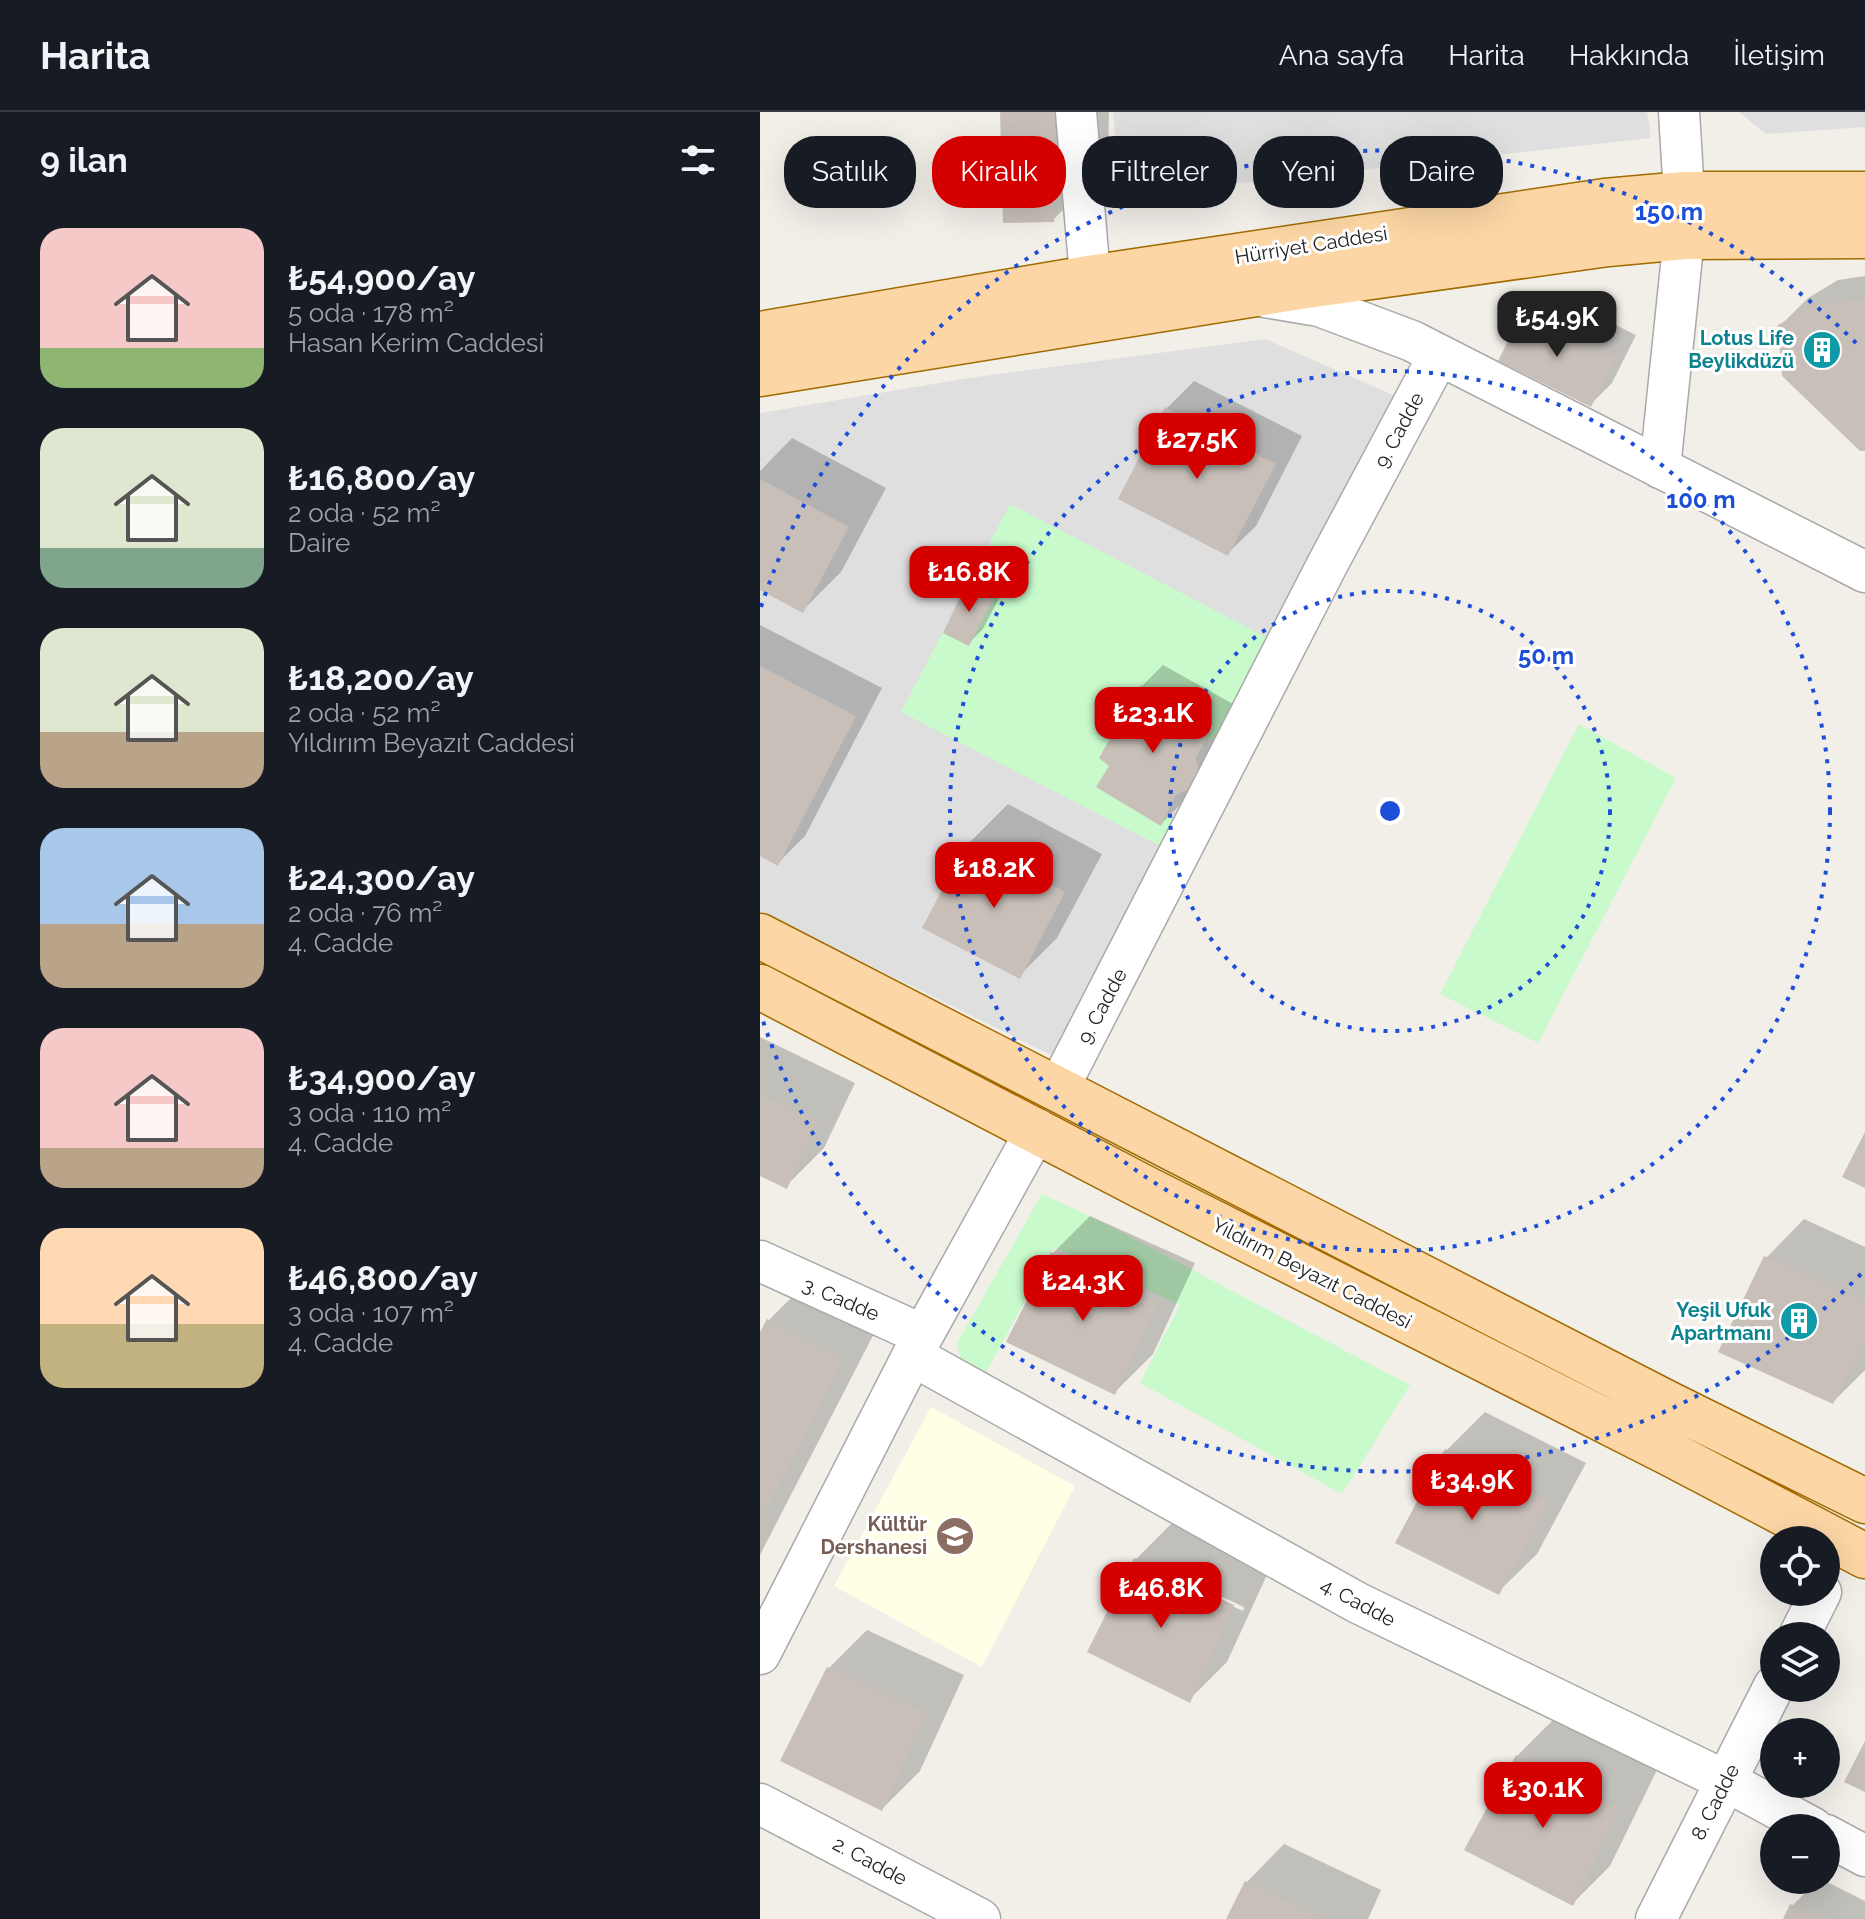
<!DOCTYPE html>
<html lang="tr">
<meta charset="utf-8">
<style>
:root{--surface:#171b24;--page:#20242c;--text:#f1f3f6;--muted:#9ea1a6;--line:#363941;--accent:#d40000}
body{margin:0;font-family:Raleway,sans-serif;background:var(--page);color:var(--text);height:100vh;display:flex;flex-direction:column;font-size:30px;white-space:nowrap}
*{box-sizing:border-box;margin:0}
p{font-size:26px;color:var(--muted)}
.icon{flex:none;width:44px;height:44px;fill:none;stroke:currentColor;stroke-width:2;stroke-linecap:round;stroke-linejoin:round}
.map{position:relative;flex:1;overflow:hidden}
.side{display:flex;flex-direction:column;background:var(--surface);width:760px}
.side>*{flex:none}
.top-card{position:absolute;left:24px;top:24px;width:760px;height:72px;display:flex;gap:16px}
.controls{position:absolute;left:1000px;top:1414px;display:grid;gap:16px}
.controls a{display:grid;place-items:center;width:80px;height:80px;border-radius:50%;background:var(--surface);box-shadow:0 8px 32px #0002;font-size:40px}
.price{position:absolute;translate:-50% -68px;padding:0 18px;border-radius:16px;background:var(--accent);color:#fff;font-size:26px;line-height:52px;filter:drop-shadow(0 2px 4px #0008)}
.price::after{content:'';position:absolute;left:50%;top:48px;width:24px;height:18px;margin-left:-12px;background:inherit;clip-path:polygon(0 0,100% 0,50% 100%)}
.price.active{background:#222;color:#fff}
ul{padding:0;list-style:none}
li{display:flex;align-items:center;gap:24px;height:200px;padding:0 40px}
li span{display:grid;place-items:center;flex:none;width:224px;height:160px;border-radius:24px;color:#555}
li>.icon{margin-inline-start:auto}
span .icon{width:96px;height:96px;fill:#fffc;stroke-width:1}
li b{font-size:34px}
h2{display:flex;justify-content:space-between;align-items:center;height:96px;padding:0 40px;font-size:34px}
.tag{padding:0 28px;border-radius:32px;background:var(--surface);box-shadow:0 8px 32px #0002;font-size:28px;line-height:72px}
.tag.active{background:var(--accent);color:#fff}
header{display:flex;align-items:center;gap:48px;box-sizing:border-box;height:112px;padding:0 40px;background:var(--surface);border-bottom:2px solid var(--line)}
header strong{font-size:38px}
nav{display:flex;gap:44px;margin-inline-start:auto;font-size:28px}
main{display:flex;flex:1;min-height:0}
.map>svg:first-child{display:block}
.residential{fill:#e0dfdf}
.education{fill:#ffffe5}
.park{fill:#c8facc}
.shadow{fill:#0003;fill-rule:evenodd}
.building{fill:#c7bfb8}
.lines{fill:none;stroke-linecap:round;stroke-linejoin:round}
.minor-casing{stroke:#a9a9a9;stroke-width:43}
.major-casing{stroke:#a06b00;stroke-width:47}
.minor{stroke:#fff;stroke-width:40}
.major{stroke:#fcd6a4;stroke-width:44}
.ring{fill:none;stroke:#1d4ed8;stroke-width:4;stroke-dasharray:4 8}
.labels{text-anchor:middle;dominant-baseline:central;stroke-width:6;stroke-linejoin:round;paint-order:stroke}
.street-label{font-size:20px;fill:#222;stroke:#fff}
.culture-label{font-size:20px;font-weight:bold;fill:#0d838f;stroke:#fff;text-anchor:end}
.education-label{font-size:20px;font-weight:bold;fill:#785e54;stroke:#fff;text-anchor:end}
.centre{fill:#1d4ed8;stroke:#fff;stroke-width:4}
.ring-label{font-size:24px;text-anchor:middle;font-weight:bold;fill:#1d4ed8;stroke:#fff;stroke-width:6;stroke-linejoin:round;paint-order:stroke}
</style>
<header>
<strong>Harita</strong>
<nav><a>Ana sayfa</a><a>Harita</a><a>Hakkında</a><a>İletişim</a></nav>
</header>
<main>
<section class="side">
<h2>9 ilan<svg class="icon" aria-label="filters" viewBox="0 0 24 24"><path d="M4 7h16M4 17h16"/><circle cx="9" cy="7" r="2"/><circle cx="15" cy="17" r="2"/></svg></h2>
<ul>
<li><span style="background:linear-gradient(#f6c9c9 75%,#8fb573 0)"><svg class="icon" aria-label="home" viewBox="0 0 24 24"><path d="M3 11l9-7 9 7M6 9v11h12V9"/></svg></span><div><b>₺54,900/ay</b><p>5 oda · 178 m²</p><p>Hasan Kerim Caddesi</p></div></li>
<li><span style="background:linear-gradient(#dfe7d0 75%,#7fa58c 0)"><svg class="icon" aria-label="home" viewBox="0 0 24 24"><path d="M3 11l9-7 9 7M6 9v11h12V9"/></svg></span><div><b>₺16,800/ay</b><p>2 oda · 52 m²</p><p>Daire</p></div></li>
<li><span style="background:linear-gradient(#dfe7d0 65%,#b9a48a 0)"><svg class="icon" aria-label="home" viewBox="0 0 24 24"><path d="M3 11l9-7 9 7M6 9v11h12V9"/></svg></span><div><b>₺18,200/ay</b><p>2 oda · 52 m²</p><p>Yıldırım Beyazıt Caddesi</p></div></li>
<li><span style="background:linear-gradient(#a9c7e8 60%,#b9a48a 0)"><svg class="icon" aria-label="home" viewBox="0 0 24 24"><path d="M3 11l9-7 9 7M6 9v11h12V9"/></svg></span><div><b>₺24,300/ay</b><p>2 oda · 76 m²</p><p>4. Cadde</p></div></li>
<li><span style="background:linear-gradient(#f6c9c9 75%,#b9a48a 0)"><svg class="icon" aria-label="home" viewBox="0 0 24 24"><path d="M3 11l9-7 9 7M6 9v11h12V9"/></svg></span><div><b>₺34,900/ay</b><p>3 oda · 110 m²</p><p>4. Cadde</p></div></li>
<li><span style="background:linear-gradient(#ffd9b3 60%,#c2b280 0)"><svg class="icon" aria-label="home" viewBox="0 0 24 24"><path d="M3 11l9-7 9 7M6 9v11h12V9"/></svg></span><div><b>₺46,800/ay</b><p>3 oda · 107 m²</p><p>4. Cadde</p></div></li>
</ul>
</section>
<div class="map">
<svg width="1105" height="1807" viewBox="0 0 1105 1807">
<rect width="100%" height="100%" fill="#f2efe9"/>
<path class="residential" d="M 353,0 L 887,0 L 891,26 L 361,84 Z
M 979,0 L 1105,0 L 1105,15 L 1006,22 Z
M 505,227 L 647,289 L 295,945 L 0,799 L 0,301 L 209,266 Z"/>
<path class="education" d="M 171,1295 L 315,1374 L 222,1555 L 74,1474 Z"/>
<path class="park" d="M 250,392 L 510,527 L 460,625 L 447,628 L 436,645 C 442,677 432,667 415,684 C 411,688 408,698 406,703 L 417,709 L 404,736 L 141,600 Z
M 819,612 L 916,666 L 778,931 L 680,882 Z
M 282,1082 L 340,1109 L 650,1273 L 582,1382 L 380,1271 L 420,1193 L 294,1135 L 221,1270 L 204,1261 L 197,1231 Z"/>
<path class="shadow" d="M 242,0 L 349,0 L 348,52 L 293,108 Z
M 1105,164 L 1105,337 L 1020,214 L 1048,186 L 1078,168 Z
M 786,179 L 876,223 L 852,271 L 831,292 L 765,200 Z
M 434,269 L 542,324 L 496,414 L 468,441 L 406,297 Z
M 32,326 L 126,376 L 81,460 L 43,498 L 0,476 L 0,359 Z
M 222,458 L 248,469 L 223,517 L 209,531 L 208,472 Z
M 0,513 L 122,576 L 45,724 L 18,751 L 0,742 Z
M 403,553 L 473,592 L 456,623 L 459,638 L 430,673 L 422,691 L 401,712 L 351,653 L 382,574 Z
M 248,692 L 342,742 L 297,826 L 259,864 L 165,815 L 210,730 Z
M 0,925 L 95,971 L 64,1036 L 26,1074 L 0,1061 Z
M 330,1104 L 435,1151 L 393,1242 L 355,1280 L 292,1142 Z
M 1044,1107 L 1105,1135 L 1105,1258 L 1073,1290 L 1006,1146 Z
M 46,1171 L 121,1208 L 0,1443 L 0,1225 L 8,1209 Z
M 725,1300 L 826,1351 L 777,1442 L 738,1480 L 687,1338 Z
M 414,1409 L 511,1454 L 467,1550 L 429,1588 L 376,1447 ZM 388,1450 L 484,1495 L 483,1499 L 388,1455 Z
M 107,1518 L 204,1563 L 160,1659 L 122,1697 L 69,1556 Z
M 795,1606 L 897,1658 L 850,1754 L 812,1792 L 757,1644 Z
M 524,1732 L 621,1778 L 608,1807 L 468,1807 L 486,1771 Z
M 1058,1768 L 1063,1768 L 1105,1789 L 1105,1807 L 1025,1807 L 1032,1794 Z"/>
<path class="building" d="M 240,0 L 295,0 L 294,110 L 243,111 Z
M 1105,187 L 1105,339 L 1100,339 L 1022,264 L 1018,213 L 1049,195 Z
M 763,199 L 856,245 L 831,295 L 738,249 Z
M 405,295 L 516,352 L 468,444 L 358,387 Z
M 0,367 L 89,415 L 43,501 L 0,478 Z
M 207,470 L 235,484 L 209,534 L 183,521 Z
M 0,554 L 96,604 L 18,754 L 0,744 Z
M 381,573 L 453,613 L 436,646 L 439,660 L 433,674 L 415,684 L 401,714 L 336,675 L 349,654 L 339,646 Z
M 208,729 L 305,780 L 260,867 L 162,816 Z
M 0,982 L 58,1010 L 27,1077 L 0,1064 Z
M 1105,1020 L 1105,1076 L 1082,1065 Z
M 291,1140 L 398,1190 L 355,1283 L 246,1230 Z
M 1004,1144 L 1105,1189 L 1105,1229 L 1073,1292 L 958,1240 Z
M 7,1207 L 84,1246 L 0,1410 L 0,1220 Z
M 685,1337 L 790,1390 L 739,1483 L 635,1431 Z
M 374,1446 L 474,1493 L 430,1591 L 327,1540 Z
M 67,1555 L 167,1601 L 122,1699 L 20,1649 Z
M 1105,1629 L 1105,1680 L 1084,1670 Z
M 756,1643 L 860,1697 L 813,1794 L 704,1738 Z
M 485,1769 L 565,1807 L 466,1807 Z
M 1030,1792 L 1059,1807 L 1023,1807 Z"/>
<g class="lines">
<defs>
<path id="minor" d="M 316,0 L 333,199
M 919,0 L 924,82
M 505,185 L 559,194 L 652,229 L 1105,460
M 900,356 L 924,125
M 298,977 L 567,453 L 679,243
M 0,1149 L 163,1223
M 153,1244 L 598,1491 L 966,1669 L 1053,1716
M 1039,1524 L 1061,1480
M 0,1542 L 163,1223 L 277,1017
M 0,1692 L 220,1807
M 1066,1723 L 1105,1744
M 896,1807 L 1014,1574"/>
<path id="major" d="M 0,222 L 329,166 L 845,89 L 924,82 L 1105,82
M 0,262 L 546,174 L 848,132 L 924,125 L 1105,124
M 0,824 L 907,1291 L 1105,1389
M 0,875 L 385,1076 L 909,1341 L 1105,1444"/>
</defs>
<use href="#minor" class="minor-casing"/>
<use href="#major" class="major-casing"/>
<use href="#minor" class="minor"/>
<use href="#major" class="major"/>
</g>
<g class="ring">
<circle cx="630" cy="699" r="220"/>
<circle cx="630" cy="699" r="440"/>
<path d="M1101 1162A661 661 0 0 1 1 903M1 495A661 661 0 0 1 1101 236"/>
</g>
<defs>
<symbol id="building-disc" viewBox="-11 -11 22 22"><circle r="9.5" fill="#0f9aa8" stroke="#fff"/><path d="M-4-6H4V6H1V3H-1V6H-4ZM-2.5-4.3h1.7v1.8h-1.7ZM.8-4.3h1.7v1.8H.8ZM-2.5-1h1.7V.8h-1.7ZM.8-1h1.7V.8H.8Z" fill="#fff"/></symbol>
<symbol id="school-disc" viewBox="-11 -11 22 22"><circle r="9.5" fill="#8d6e63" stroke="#fff"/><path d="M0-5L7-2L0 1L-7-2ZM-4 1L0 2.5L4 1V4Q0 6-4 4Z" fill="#fff"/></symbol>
</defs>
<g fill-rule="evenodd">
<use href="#building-disc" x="1040" y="216" width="44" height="44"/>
<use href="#building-disc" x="1017" y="1187" width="44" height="44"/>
<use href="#school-disc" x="173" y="1402" width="44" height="44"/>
</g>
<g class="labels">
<g class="street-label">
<text transform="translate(551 133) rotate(-9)">Hürriyet Caddesi</text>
<text transform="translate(639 318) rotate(-62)">9. Cadde</text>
<text transform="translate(342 894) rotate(-62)">9. Cadde</text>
<text transform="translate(552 1161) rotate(27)">Yıldırım Beyazıt Caddesi</text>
<text transform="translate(81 1187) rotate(23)">3. Cadde</text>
<text transform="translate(598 1490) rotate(28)">4. Cadde</text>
<text transform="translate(955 1690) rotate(-63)">8. Cadde</text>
<text transform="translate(110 1749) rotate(28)">2. Cadde</text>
</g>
<g class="culture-label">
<text x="1034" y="226">Lotus Life<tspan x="1034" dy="23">Beylikdüzü</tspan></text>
<text x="1011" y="1198">Yeşil Ufuk<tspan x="1011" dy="23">Apartmanı</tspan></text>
</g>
<g class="education-label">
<text x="167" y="1412">Kültür<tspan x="167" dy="23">Dershanesi</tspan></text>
</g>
</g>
<circle cx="630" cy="699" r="12" class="centre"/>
<g class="ring-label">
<text x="909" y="108">150 m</text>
<text x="941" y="396">100 m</text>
<text x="786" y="552">50 m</text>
</g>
</svg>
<div class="controls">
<a><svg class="icon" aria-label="locate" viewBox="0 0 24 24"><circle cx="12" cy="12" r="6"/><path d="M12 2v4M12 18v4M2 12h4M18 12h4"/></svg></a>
<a><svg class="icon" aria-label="layers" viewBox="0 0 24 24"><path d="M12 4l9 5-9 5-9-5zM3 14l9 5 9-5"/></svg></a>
<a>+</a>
<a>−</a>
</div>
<b class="price active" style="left:797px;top:247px">₺54.9K</b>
<b class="price" style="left:437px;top:369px">₺27.5K</b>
<b class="price" style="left:209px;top:502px">₺16.8K</b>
<b class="price" style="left:393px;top:643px">₺23.1K</b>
<b class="price" style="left:234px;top:798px">₺18.2K</b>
<b class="price" style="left:323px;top:1211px">₺24.3K</b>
<b class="price" style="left:712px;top:1410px">₺34.9K</b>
<b class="price" style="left:401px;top:1518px">₺46.8K</b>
<b class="price" style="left:783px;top:1718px">₺30.1K</b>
<div class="top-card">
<a class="tag">Satılık</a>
<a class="tag active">Kiralık</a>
<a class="tag">Filtreler</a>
<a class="tag">Yeni</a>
<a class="tag">Daire</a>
</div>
</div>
</main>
